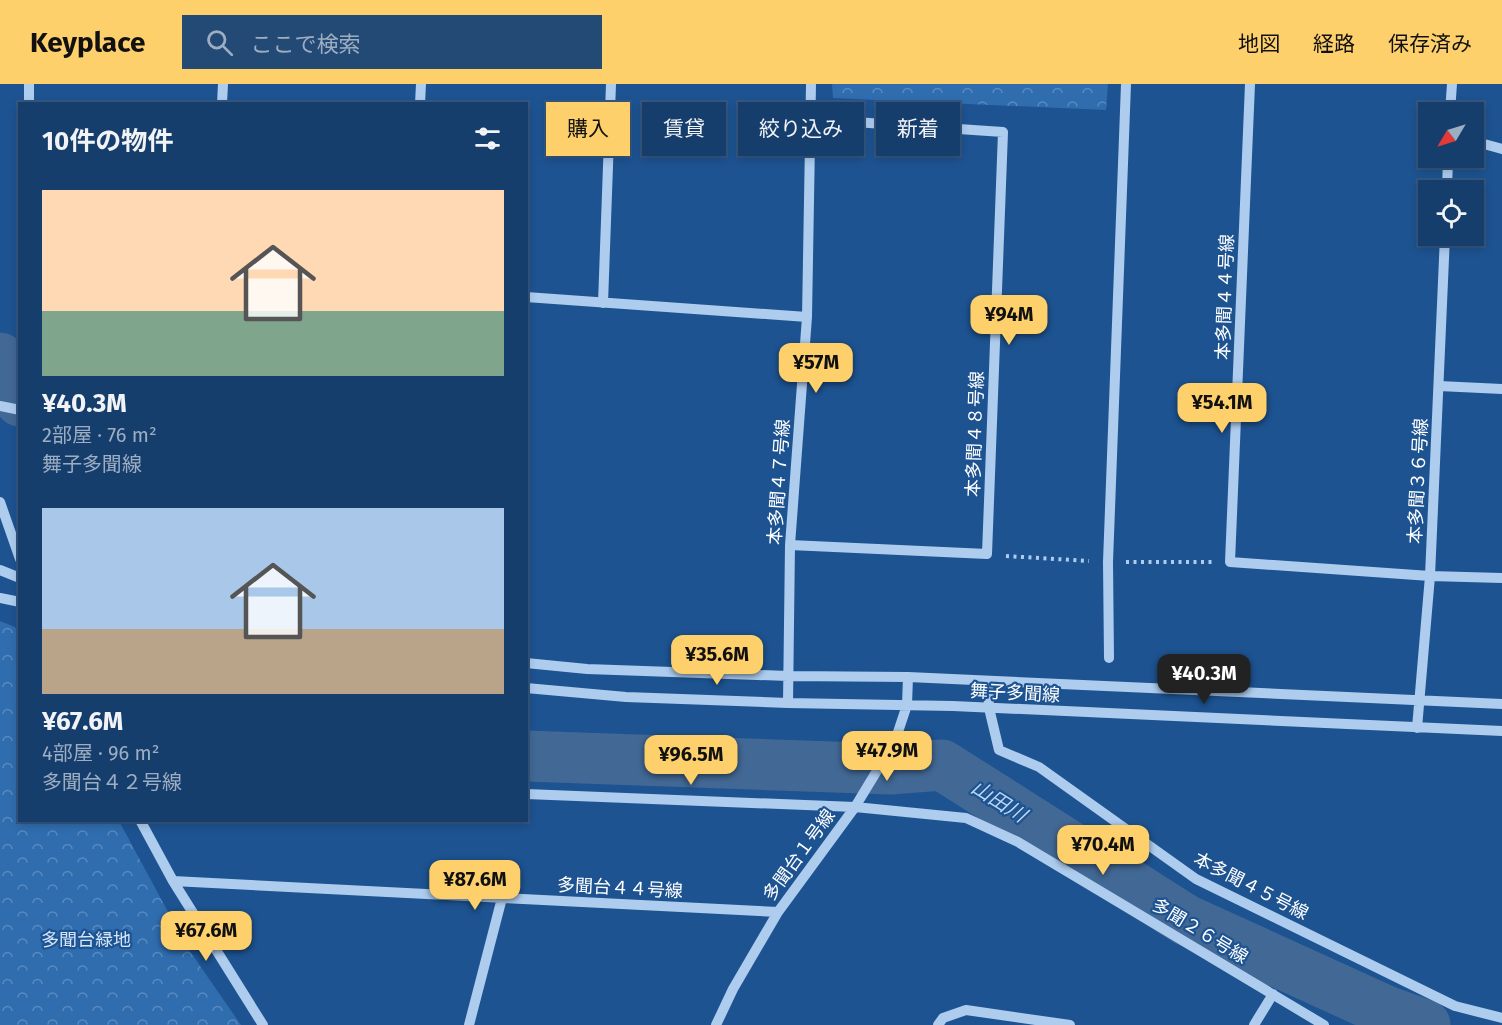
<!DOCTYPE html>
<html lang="ja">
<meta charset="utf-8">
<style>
:root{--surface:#163e6d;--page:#234975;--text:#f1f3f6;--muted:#9eaec2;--line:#355780;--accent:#fdd06c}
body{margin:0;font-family:"Fira Sans","Noto Sans JP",sans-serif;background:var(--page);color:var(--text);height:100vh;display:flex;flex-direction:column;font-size:22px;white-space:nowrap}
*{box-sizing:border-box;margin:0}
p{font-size:20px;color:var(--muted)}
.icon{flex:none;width:33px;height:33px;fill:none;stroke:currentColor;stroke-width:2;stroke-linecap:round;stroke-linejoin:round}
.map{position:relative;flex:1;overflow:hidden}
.details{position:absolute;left:18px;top:18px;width:510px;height:720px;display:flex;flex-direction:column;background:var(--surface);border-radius:0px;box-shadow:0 3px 9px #0003,0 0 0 2px var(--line)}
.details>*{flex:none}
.top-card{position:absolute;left:546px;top:18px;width:570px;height:54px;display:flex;gap:12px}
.needle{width:39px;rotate:232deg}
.buttons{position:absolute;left:1418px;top:18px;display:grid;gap:12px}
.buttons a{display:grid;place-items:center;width:66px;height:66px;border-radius:0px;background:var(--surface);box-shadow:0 3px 9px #0003,0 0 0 2px var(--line);font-size:30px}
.price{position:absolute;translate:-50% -51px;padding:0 14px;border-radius:12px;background:var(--accent);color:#111;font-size:20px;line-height:39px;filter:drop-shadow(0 2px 3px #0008)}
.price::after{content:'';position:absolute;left:50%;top:36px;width:18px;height:14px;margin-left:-9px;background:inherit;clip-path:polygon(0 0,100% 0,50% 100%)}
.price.active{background:#222;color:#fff}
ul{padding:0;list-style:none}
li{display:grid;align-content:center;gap:12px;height:318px;padding:0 24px}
li span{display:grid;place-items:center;height:186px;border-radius:0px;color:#555}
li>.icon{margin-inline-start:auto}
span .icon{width:108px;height:108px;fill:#fffc;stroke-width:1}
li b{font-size:26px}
h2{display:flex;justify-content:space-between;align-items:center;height:72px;padding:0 24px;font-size:26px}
.pill{padding:0 21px;border-radius:0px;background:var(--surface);box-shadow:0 3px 9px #0003,0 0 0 2px var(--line);font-size:21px;line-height:54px}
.pill.active{background:var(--accent);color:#111}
header{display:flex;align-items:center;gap:36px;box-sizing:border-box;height:84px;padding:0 30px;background:var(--accent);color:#111}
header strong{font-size:28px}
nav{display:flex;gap:33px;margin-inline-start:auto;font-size:21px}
.search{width:420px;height:54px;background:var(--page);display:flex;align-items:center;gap:15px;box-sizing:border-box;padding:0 21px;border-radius:0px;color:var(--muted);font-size:22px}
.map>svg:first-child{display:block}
.forest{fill:url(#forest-crowns)}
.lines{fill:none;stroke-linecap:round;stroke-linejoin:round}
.river{stroke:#426895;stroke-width:51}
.path{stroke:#adccee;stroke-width:4;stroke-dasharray:3 4.5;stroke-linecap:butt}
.minor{stroke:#adccee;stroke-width:10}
.labels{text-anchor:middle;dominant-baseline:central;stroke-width:4.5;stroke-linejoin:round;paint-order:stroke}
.street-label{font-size:18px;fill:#fff;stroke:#1d5391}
.park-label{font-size:18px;fill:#d3e6fa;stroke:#1d5391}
.water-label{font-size:20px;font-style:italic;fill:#b9d6f5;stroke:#1d5391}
</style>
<header>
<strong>Keyplace</strong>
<div class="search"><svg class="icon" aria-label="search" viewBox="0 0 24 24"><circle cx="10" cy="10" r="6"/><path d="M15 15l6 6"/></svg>ここで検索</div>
<nav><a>地図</a><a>経路</a><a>保存済み</a></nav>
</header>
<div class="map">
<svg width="1502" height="941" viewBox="0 0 1502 941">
<defs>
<pattern id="forest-crowns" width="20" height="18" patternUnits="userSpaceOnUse" patternTransform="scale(1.5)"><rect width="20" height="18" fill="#306daf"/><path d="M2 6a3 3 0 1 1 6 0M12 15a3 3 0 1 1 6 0" fill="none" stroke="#598abf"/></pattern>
</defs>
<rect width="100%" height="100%" fill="#1d5391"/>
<path class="forest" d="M 832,0 L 1108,0 L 1106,26 L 833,14 Z
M 0,537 L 15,543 L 19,550 L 20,736 L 119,737 L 187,863 L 241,941 L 0,941 Z"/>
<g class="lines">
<path class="river" d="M 0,274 L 20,317
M 526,672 L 890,685 L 942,681 L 1186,836 L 1386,927 L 1425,941"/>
<path class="path" d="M 1006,472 L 1089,477
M 1126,478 L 1212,478"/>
<path class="minor" d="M 1250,0 L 1230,478 L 1430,492 L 1502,494
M 29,20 L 29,0
M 222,20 L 223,0
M 420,20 L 421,0
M 1450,28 L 1452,0
M 1473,57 L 1502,65
M 1447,106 L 1448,74
M 526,213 L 807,233
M 603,219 L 611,0
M 1439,302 L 1502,305
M 0,322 L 20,326
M 0,418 L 20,475
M 790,461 L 987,470 L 1003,48 L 810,35
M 0,486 L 20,494
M 0,514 L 20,518
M 1109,574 L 1108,478 L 1126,0
M 526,579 L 587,585 L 788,592 L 908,593 L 1502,620
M 988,598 L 989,624 L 999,666 L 1039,683 L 1196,795 L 1455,922 L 1502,934
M 526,604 L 626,613 L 788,619 L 953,622 L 1502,647
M 788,619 L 790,461 L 807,233 L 811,0
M 1417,644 L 1430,492 L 1445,152
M 526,710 L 855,723 L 966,734 L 1018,758 L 1324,941
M 140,736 L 173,797 L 263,941
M 173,797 L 778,828
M 469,941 L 502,814
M 716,941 L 733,905 L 778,828 L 855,723 L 895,657 L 907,621 L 908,593
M 938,941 L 943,934 L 966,926 L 1070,941
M 1254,941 L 1273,910"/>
</g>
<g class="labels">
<g class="street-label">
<text transform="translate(1225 213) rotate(-88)">本多聞４４号線</text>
<text transform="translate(975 350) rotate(-88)">本多聞４８号線</text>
<text transform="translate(1418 397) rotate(-87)">本多聞３６号線</text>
<text transform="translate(779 398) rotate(-86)">本多聞４７号線</text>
<text transform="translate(1015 609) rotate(3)">舞子多聞線</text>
<text transform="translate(799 771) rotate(-54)">多聞台１号線</text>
<text transform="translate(1251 802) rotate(27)">本多聞４５号線</text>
<text transform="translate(620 804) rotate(3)">多聞台４４号線</text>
<text transform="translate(1200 847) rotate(31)">多聞２６号線</text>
</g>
<g class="park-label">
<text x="86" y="856">多聞台緑地</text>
</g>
<g class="water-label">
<text transform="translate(999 717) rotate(32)">山田川</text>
</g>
</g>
</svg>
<div class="buttons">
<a><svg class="needle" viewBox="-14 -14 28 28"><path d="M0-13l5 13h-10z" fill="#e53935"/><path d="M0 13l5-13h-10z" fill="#9eaec2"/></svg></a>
<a><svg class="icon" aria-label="locate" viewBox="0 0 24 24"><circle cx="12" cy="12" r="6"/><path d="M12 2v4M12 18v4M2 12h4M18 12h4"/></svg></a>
</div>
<b class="price" style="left:1009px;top:262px">¥94M</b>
<b class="price" style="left:816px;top:310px">¥57M</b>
<b class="price" style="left:1222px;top:350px">¥54.1M</b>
<b class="price" style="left:717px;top:602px">¥35.6M</b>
<b class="price active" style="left:1204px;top:621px">¥40.3M</b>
<b class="price" style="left:887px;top:698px">¥47.9M</b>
<b class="price" style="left:691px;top:702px">¥96.5M</b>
<b class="price" style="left:1103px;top:792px">¥70.4M</b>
<b class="price" style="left:475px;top:827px">¥87.6M</b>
<b class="price" style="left:206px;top:878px">¥67.6M</b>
<div class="top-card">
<a class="pill active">購入</a>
<a class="pill">賃貸</a>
<a class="pill">絞り込み</a>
<a class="pill">新着</a>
</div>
<section class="details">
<h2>10件の物件<svg class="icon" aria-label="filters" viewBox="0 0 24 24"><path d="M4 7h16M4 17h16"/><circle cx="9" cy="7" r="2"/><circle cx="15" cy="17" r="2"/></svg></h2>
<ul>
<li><span style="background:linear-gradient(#ffd9b3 65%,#7fa58c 0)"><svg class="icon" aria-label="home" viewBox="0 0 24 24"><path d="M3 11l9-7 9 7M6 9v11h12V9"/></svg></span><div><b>¥40.3M</b><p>2部屋 · 76 m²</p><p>舞子多聞線</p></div></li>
<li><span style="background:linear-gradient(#a9c7e8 65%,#b9a48a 0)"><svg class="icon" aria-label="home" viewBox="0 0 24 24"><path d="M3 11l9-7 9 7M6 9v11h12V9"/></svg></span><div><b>¥67.6M</b><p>4部屋 · 96 m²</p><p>多聞台４２号線</p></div></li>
</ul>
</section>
</div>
